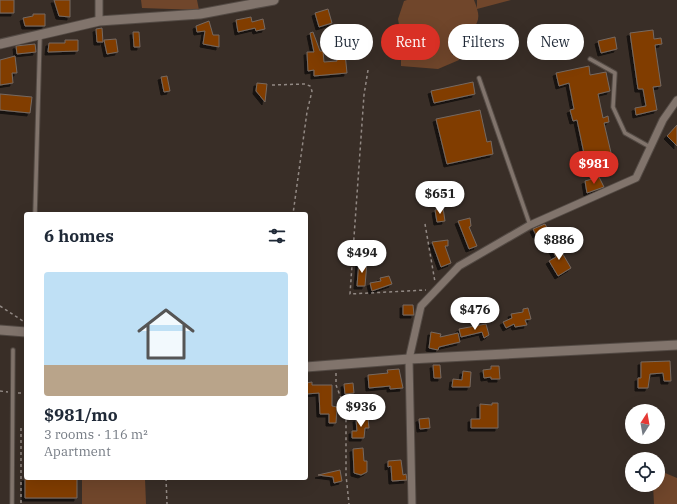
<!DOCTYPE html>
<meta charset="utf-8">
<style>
:root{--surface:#fff;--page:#f6f6f7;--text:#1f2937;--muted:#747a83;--accent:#d93025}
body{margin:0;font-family:"IBM Plex Serif",serif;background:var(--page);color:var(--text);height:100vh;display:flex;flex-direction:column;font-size:15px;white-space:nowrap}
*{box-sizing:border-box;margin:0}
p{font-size:13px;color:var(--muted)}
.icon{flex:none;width:22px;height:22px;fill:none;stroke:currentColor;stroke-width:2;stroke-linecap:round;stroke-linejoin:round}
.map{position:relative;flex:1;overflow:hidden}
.sheet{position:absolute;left:24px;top:212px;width:284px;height:268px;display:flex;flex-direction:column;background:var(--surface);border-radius:4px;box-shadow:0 4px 16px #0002}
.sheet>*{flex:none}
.top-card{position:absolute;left:320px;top:24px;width:297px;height:36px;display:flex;gap:8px}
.needle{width:26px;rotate:11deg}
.controls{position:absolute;left:625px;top:404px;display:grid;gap:8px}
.controls a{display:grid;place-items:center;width:40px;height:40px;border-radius:50%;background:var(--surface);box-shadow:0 4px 16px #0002;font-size:20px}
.price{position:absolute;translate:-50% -34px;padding:0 9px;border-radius:14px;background:#fff;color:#222;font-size:13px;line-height:26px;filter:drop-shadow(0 1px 2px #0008)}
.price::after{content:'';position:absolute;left:50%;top:24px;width:12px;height:9px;margin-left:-6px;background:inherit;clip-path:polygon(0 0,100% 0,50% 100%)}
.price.active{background:var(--accent);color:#fff}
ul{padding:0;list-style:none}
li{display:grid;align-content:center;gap:8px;height:212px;padding:0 20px}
li span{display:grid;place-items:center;height:124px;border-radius:4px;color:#555}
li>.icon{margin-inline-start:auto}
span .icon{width:72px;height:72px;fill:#fffc;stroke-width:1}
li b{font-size:17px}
h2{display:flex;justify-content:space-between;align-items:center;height:48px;padding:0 20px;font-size:17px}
.pill{padding:0 14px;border-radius:18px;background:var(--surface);box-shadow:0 4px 16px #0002;font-size:14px;line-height:36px}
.pill.active{background:var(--accent);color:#fff}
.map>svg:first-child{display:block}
.green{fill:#70462b}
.building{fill:#813e00;stroke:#766961;filter:url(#shadow)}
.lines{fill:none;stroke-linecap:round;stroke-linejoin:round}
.lane-casing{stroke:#534a44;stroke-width:5.5}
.street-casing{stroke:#534a44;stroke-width:9}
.secondary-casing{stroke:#534a44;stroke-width:11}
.path{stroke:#928984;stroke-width:1.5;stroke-dasharray:3 3;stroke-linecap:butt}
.lane{stroke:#81746c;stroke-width:3.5}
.street{stroke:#81746c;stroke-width:7}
.secondary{stroke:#81746c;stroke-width:9}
</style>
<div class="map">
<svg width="677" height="504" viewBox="0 0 677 504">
<defs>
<filter id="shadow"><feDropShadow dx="-3" dy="3" stdDeviation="0" flood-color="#0009"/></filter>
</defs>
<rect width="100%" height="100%" fill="#392e27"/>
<path class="green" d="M 141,0 L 197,0 L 199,10 L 142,8 Z
M 407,0 L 474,0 L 477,8 L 477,0 L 511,0 L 477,9 C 482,23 472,30 463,39 L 451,40 L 452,55 L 458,53 L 459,60 L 438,69 L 401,66 L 401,37 L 398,19 L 404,1 Z
M 658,470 L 677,478 L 677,504 L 654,504 L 653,485 L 658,485 Z
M 82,478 L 145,478 L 146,504 L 82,504 Z"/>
<path class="building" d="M 0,0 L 14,0 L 14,13 L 0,13 Z
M 54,0 L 70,0 L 70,17 L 59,16 Z
M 328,9 L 332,23 L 319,27 L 315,13 Z
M 33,14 L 45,14 L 45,26 L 25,26 L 23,18 L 33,16 Z
M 251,17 L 252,22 L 263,19 L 265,29 L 256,31 L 255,28 L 238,32 L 236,20 Z
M 209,21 L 213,35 L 219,35 L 219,47 L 203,44 L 205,31 L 197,32 L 196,26 Z
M 477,25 L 485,25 L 485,39 L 477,38 Z
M 102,28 L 103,42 L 97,42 L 96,29 Z
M 653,30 L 654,39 L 661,38 L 662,44 L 655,45 L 661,86 L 653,87 L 657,110 L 636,115 L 635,108 L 646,106 L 643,89 L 638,89 L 630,33 Z
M 133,32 L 139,32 L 140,47 L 134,47 Z
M 313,32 L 320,51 L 323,51 L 324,62 L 337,61 L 336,54 L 345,53 L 347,73 L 314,76 L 314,70 L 308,71 L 307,52 L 314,52 L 310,33 Z
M 615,37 L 617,49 L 601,53 L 598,41 Z
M 116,39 L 118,52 L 107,54 L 104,40 Z
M 65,40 L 78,40 L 78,51 L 48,52 L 49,43 L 65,43 Z
M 35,44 L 36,52 L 17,54 L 16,46 Z
M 15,56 L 17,73 L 12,73 L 13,83 L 0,85 L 0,60 Z
M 589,66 L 590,75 L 606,72 L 610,91 L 598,94 L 603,118 L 608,116 L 609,122 L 604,123 L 612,157 L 586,163 L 577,120 L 573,121 L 570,110 L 574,109 L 569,83 L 559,86 L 556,73 Z
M 167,76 L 170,91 L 164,92 L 161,77 Z
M 473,82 L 475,94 L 434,103 L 431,91 Z
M 257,83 L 267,84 L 265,102 L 256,91 Z
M 0,94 L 32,97 L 30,113 L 0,110 Z
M 480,110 L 487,142 L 491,141 L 493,154 L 447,164 L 436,119 Z
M 677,125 L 677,146 L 667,136 Z
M 599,177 L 604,187 L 587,193 L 585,181 Z
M 443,208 L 445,221 L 437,222 L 435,210 Z
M 470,218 L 471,226 L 469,227 L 477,246 L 469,249 L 458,221 Z
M 545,224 L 551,235 L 546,238 L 542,232 L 536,235 L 533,229 Z
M 448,240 L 448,246 L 445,246 L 451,263 L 441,267 L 432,242 Z
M 557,244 L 571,268 L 558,276 L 549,261 L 556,257 L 551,248 Z
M 359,261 L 367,262 L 365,286 L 357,286 Z
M 389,276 L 392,284 L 372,291 L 370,283 L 381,281 L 380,278 Z
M 403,305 L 413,305 L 414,315 L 403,315 Z
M 528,308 L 531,319 L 525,320 L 527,325 L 515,327 L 514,324 L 506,328 L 503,322 L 512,318 L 511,314 L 523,312 L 523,309 Z
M 486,324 L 489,335 L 484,338 L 482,332 L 461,337 L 459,329 Z
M 431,332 L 441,334 L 440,337 L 458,333 L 460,342 L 439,347 L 438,350 L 429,348 Z
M 670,361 L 671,381 L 664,381 L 663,373 L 650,374 L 648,388 L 638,388 L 638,378 L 641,378 L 641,362 Z
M 433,365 L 440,365 L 441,378 L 434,378 Z
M 491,366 L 499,366 L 500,379 L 491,379 L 491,377 L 484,378 L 483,370 L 491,369 Z
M 399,369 L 403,388 L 390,389 L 390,386 L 369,388 L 368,375 L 388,373 L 387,370 Z
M 463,371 L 471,372 L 470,387 L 452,387 L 453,379 L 462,380 Z
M 312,382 L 312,385 L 332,385 L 332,406 L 337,407 L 336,423 L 329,423 L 329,414 L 320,414 L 319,393 L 306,394 L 306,383 Z
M 353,383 L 354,393 L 345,394 L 344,384 Z
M 492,403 L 498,403 L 498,428 L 471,428 L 471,419 L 480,419 L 480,404 L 492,405 Z
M 368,418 L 369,428 L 365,428 L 364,438 L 352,438 L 352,431 L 357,431 L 356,419 Z
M 429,418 L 430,428 L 420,429 L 419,419 Z
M 363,448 L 364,461 L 367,461 L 367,472 L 361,475 L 354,473 L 353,449 Z
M 401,460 L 403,475 L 406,474 L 407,480 L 392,481 L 391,466 L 388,467 L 388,461 Z
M 340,470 L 342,481 L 334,483 L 333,477 L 318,475 Z
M 25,478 L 77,478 L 77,498 L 25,498 Z"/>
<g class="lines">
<defs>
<path id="lane" d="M 590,59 L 615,73 L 613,107 L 625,133 L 650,147
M 479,78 L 530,225
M 35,214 L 40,35
M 12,504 L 13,350"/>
<path id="street" d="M 99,0 L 99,21
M 412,504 L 409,359 L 421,306 L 459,266 L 530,225 L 636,178 L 663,120 L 677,100"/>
<path id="secondary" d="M 0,44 L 99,21 L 200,14 L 274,0
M 0,330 L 26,332
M 306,367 L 409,359 L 677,345"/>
</defs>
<use href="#lane" class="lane-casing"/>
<use href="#street" class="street-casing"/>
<use href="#secondary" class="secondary-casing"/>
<path class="path" d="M 368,70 L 364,95 L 350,294 L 426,290
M 272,85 L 305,84 L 310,86 L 312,91 L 307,112 L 293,214
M 425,224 L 435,282
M 0,306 L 26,323
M 336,373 L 336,385 L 346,411 L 346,475 L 349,504
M 0,391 L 8,392
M 18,393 L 26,393
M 21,428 L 21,504
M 166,478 L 167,504"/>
<use href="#lane" class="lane"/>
<use href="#street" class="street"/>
<use href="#secondary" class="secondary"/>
</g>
</svg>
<div class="controls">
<a><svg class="needle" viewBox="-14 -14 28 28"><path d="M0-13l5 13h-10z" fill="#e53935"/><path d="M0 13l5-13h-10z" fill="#747a83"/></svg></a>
<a><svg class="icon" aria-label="locate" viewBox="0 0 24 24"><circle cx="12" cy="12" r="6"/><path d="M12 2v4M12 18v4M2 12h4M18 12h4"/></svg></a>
</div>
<b class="price active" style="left:594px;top:185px">$981</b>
<b class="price" style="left:440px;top:215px">$651</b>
<b class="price" style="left:559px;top:261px">$886</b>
<b class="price" style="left:362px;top:274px">$494</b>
<b class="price" style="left:475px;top:331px">$476</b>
<b class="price" style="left:361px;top:428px">$936</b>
<div class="top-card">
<a class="pill">Buy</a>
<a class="pill active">Rent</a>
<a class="pill">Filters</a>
<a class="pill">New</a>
</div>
<section class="sheet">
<h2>6 homes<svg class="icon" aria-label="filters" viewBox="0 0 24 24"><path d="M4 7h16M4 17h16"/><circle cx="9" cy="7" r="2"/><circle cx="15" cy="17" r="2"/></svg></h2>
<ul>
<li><span style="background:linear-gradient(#bfe0f5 75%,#b9a48a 0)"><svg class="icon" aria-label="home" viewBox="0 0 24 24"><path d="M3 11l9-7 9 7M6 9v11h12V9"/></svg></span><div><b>$981/mo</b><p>3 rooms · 116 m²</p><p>Apartment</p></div></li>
</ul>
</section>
</div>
